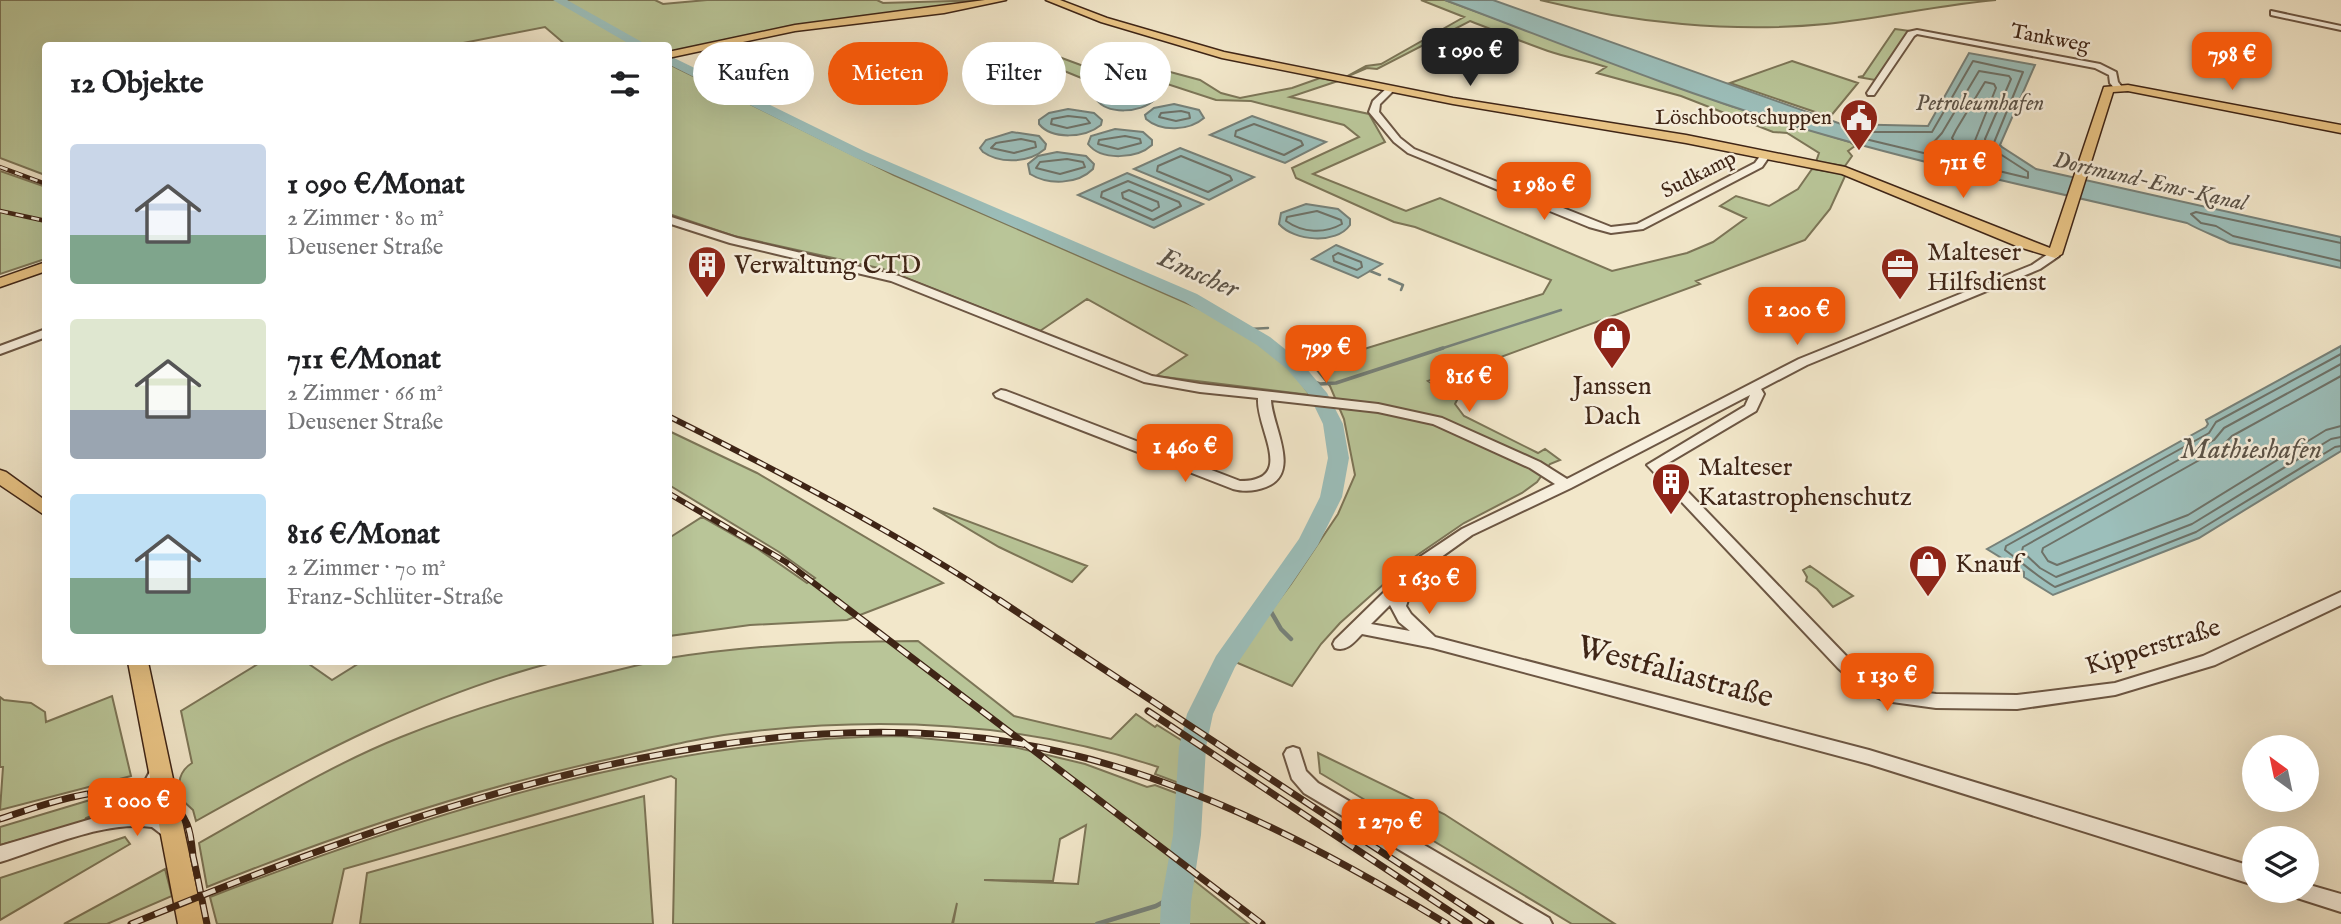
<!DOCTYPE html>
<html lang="de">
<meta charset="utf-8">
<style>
:root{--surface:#fff;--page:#f2f2f2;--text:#202124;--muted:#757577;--accent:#ea580c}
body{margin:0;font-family:"IM FELL English",serif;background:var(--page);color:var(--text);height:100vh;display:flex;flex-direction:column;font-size:26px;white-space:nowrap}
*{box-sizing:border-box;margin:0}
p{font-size:23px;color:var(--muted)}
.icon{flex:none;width:38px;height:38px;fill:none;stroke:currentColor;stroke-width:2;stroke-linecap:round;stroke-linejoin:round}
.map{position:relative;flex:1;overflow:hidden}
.details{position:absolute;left:42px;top:42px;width:630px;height:623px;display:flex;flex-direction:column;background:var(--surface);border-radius:7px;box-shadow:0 7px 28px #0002}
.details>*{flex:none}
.banner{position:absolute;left:693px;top:42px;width:665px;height:63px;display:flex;gap:14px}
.needle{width:46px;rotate:327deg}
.tools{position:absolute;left:2242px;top:735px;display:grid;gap:14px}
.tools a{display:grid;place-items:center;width:77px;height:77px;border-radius:50%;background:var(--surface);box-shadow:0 7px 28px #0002;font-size:35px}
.price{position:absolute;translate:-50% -60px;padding:0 16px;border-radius:14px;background:var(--accent);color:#fff;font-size:23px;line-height:46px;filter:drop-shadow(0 2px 4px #0008)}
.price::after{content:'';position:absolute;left:50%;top:42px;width:21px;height:16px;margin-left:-10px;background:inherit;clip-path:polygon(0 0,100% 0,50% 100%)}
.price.active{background:#222;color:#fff}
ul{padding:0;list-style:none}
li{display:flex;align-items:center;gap:21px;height:175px;padding:0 28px}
li span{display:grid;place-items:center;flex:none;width:196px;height:140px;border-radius:7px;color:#555}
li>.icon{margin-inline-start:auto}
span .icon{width:84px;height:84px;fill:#fffc;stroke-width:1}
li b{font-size:30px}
h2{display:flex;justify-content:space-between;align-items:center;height:84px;padding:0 28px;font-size:30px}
.tag{padding:0 24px;border-radius:32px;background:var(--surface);box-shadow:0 7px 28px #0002;font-size:24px;line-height:63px}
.tag.active{background:var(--accent);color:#fff}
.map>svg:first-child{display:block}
.green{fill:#b9c598;stroke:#7c7557;stroke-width:2;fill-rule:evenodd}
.water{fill:#9cbfbb;stroke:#778179;stroke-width:2}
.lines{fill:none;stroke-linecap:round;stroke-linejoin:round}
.shore{stroke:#6e7268;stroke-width:2}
.stream-far2{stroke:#778179;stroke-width:2.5}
.stream-far1{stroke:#778179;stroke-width:3.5}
.stream{stroke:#778179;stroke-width:4.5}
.river{fill:#9cbfbb;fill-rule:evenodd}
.minor-casing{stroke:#6c5643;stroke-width:4}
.major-casing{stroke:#3f2516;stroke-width:3}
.minor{fill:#f7efdd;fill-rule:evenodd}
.major{fill:#e9c485;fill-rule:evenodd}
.rail-far2-casing{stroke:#3f2516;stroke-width:4.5}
.rail-far1-casing{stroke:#3f2516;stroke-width:6}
.rail-casing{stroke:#3f2516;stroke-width:7}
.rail-far2{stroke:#f7efdd;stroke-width:2.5;stroke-dasharray:8;stroke-linecap:butt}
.rail-far1{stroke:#f7efdd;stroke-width:3.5;stroke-dasharray:10;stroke-linecap:butt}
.rail{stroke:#f7efdd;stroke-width:4.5;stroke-dasharray:13;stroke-linecap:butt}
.labels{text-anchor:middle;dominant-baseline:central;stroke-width:5;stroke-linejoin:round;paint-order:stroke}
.far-street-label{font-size:21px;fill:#3f2516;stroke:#f7efdd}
.far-poi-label{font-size:21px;fill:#3f2516;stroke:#f7efdd;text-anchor:end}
.far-water-label{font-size:23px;font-style:italic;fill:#5b5348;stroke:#f7efdd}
.poi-label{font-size:26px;fill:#3f2516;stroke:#f7efdd;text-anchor:start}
.street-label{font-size:26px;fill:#3f2516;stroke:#f7efdd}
.water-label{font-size:28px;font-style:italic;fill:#5b5348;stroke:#f7efdd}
.near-street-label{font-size:32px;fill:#3f2516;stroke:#f7efdd}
</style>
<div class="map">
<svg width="2341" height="924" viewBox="0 0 2341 924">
<rect width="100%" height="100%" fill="#f2e7ca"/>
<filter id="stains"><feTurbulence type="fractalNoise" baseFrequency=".00286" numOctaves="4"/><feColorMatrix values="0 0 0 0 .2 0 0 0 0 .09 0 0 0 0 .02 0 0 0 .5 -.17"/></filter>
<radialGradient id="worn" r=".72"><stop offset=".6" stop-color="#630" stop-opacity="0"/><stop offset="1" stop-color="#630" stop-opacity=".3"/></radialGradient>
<path class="green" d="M 0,0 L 655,0 L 663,4 L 707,0 L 877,0 L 883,3 L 988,0 L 791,26 L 669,53 L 668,46 L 566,45 L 545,27 L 448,46 L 46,46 L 45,175 L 0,158 Z
M 1421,0 L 1445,0 L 1731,106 L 1850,142 L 1855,146 L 1848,151 L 1852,156 L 1845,166 L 1816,162 L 1819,153 L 1787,133 L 1773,132 L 1681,96 L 1597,73 L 1606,67 C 1586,60 1568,58 1548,51 C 1522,42 1496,31 1470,21 L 1377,69 L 1367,68 L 1346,77 L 1366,66 L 1381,64 L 1464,17 Z
M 1540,0 L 1996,0 C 1939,5 1883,18 1826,24 C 1732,33 1632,23 1540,0 Z
M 1895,29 L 1910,31 L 1875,80 L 1858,77 L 1863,76 Z
M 1051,54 L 1105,74 L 1123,76 L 1163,70 L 1200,80 L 1221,93 L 1240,98 L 1292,88 L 1320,78 L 1338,81 L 1290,97 L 1369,114 L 1385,142 L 1313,174 L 1406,211 L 1440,198 L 1612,271 L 1687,253 L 1713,242 L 1746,218 L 1720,206 L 1736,196 L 1769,206 L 1798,189 L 1812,169 L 1846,174 L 1830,209 L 1805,240 L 1696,281 L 1700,284 L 1479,365 L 1477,363 L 1428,381 L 1457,400 L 1455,404 L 1464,416 L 1538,453 L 1545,449 L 1560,460 L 1550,464 L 1537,482 L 1522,493 L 1464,523 L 1413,558 L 1340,623 L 1321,644 L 1292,686 L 1233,661 L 1291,584 L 1338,514 L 1355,475 L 1344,419 L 1330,386 L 1307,358 L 1338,357 L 1543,294 L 1551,280 L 1415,227 L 1394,222 L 1296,178 L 1292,168 L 1359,137 L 1344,125 L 1251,101 L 1216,100 L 1152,79 L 1091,82 L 1052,66 Z
M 1792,61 L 1858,83 L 1830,117 L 1730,83 Z
M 669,64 L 894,175 L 1207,312 L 1250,338 C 1275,342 1296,377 1310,395 L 1156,376 L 1187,355 L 1087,299 L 1040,331 L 883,269 L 734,236 L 669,214 Z
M 0,171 L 46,187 L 45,259 L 0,274 Z
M 669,431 L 757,473 L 943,583 L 847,620 L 750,625 L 669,636 L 669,538 L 702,517 L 758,549 L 807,583 L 815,578 L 779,552 L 669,485 Z
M 933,508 L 1087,566 L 1072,582 L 999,547 Z
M 1810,566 L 1853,596 L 1833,607 L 1817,589 L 1806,581 L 1807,577 L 1803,570 Z
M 918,641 L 1014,716 L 1111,739 L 1136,714 L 1155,727 L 1157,725 L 1189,745 L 1184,785 L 1155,774 L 1158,767 C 1027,723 892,716 755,731 C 705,736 654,749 605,760 C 468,790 336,835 207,887 L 199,843 C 265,806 331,765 401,737 C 482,704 567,682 651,662 L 668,662 L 669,658 C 752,645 834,641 918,641 Z
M 261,662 L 306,662 L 332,680 L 361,662 L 555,662 C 428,694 310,757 196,821 L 193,810 L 179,797 C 178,783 179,771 192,763 L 181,711 Z
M 112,696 L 131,776 L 0,810 L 3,767 L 0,767 L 0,697 L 4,700 L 31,703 L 45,712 L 46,722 Z
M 900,736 L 1014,747 L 1085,764 L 1147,787 L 1155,785 L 1184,796 L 1173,867 L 1191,878 L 1249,924 L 953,924 L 957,903 L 952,924 L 673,924 L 676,779 L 671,776 L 344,869 L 332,924 L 217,924 L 210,897 C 430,812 661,738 900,736 ZM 1086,825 L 1078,884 L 984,880 L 1053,881 L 1060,839 Z
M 1318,753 L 1444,814 L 1615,924 L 1572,924 L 1320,773 Z
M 132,795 L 123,803 L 86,818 L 84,822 L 0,845 L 0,827 L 90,800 Z
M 644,796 L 653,924 L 360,924 L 367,873 Z
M 125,837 L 130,844 L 0,920 L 0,878 Z
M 165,869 L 172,896 L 107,924 L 64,924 Z"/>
<path class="water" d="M 1445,0 L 1493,0 L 1841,124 L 1928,126 L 1969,53 L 2035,65 L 2000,145 L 2002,147 L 2036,169 L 2341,237 L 2341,268 L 2230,243 C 2216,236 2201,231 2187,223 C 2054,192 1920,164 1791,125 C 1673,90 1560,43 1445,0 Z
M 1120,87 L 1142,89 L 1152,94 L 1154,100 C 1141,113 1107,115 1096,99 L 1101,92 Z
M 1174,104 L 1199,110 L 1204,118 C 1189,131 1161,132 1146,119 L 1145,115 L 1154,108 Z
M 1068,109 L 1094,113 L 1102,120 L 1101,125 C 1085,138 1052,140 1039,124 L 1039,120 L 1049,113 Z
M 1252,116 L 1326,142 L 1285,163 L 1210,135 Z
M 1115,129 L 1143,132 L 1152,140 L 1152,145 C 1137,159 1101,161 1088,144 L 1091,136 Z
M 1012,132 L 1039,136 L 1046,144 L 1045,149 C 1029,163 1000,164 983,152 L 980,148 L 986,140 Z
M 1180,148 L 1254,177 L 1209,200 L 1134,169 Z
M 1057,152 L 1086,156 L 1094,164 L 1093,169 C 1077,185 1048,185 1030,174 L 1028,164 L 1038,156 Z
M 1127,173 L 1203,204 L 1154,228 L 1078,195 Z
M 1306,204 L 1338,209 L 1350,219 L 1350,225 C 1336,245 1294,241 1279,224 L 1281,213 Z
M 1336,245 L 1382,264 L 1358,278 L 1312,259 Z
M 2341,346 L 2341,451 L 2199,538 L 2053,595 L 2024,577 L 2024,572 L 1987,549 L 2206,427 L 2208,424 L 2206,420 Z"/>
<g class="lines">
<path class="shore" d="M 1973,61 L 2023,72 L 1993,145 L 1997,152 L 2028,172 L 2028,178 L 1861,138 L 1864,132 L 1932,132 Z
M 1979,71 L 2009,76 L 2011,79 L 1985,139 L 1988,156 L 1985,159 L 1934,147 L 1932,144 L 1942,133 Z
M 1985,82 L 1994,84 L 1996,88 L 1974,143 L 1970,145 L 1954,141 L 1952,138 L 1956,130 Z
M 1181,111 L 1189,113 L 1190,118 L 1176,121 L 1159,117 L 1161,113 Z
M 1068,116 L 1086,118 L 1090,123 L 1067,128 L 1051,124 L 1052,119 Z
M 1254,124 L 1301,141 L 1303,145 L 1284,155 L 1235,136 L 1236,131 Z
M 1125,136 L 1140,139 L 1141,143 L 1118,149 L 1098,144 L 1099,140 Z
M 1021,139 L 1035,142 L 1036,147 L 1014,153 L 991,148 L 996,143 Z
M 1181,156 L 1230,176 L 1232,180 L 1208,192 L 1157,171 L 1158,166 Z
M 1067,159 L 1083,162 L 1085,167 L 1060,174 L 1036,168 L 1040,162 Z
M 1128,181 L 1179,202 L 1181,206 L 1153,220 L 1101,197 L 1102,192 Z
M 1129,190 L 1158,202 L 1159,207 L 1152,211 L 1123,198 L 1122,193 Z
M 1317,211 L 1341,220 L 1342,224 C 1324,234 1303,233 1286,221 L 1287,217 Z
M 2341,243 L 2196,212 L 2191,214 L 2201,223 L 2216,226 L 2233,236 L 2341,261
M 1338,253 L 1361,262 L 1362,267 L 1357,270 L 1334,261 L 1333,256 Z
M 2341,354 L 2216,422 L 2209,433 L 2006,546 L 2005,550 C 2023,563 2036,576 2055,587 L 2196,532 L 2335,447 L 2341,446
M 2341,364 L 2224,428 L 2214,440 L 2023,547 L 2022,551 L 2040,568 L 2056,577 L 2192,524 L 2331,439 L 2341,437
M 2341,376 L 2232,436 L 2219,449 L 2043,548 L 2042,552 L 2048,561 L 2057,565 L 2188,515 L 2326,430 L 2341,426"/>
<path class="stream-far2" d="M 1370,271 L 1380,275
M 1389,279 L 1403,285 L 1401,290
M 1249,329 L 1268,328
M 1437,350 L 1561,310"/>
<path class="stream-far1" d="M 1308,380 L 1320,384 L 1336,383 L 1443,348"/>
<path class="stream" d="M 1266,603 L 1281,629 L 1291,639
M 1097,924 L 1156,906 L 1176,895"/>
<path class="river" d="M 553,0 L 567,0 L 649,46 L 633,46 Z
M 668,55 L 866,152 L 1197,294 L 1270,337 L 1300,361 L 1327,393 L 1343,424 L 1349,458 L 1342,497 L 1318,545 L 1235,667 L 1213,714 L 1206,747 L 1201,835 L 1191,902 L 1190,924 L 1160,924 L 1161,902 L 1173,835 L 1179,747 L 1187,714 L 1216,656 L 1299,539 L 1320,497 L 1328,458 L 1323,424 L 1309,395 L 1287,369 L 1257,345 L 1185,302 L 856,158 L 668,64 Z"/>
<defs>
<path id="minor" d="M 2271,11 L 2341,26 L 2341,30 L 2271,15 Z
M 1917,30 L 2100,64 L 2116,72 L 2118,82 L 2122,87 L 2115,89 L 2110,83 L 2109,75 L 2095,68 L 1917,34 L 1914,36 L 1874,95 L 1868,95 L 1867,93 L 1908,32 Z
M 1388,87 L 1395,89 L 1380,104 L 1379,112 L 1400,138 L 1414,149 L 1611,227 L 1637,224 L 1755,163 L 1763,152 L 1771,154 L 1762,167 L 1643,229 L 1611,233 L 1589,227 L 1408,153 L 1394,142 L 1369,112 L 1373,101 Z
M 668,216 L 737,238 L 899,276 L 1152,376 L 1200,384 L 1378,404 L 1442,418 L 1540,462 L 1567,479 L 1799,359 L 2032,265 L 2051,252 L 2059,252 L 2059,256 L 2040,269 L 1807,365 L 1761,389 L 1764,394 L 1756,411 L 1663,466 L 1850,660 L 1877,682 L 1888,688 L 1936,694 L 2017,695 L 2115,683 L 2203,656 L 2341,592 L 2341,605 L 2215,665 L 2115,695 L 2017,709 L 1936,708 L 1885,701 L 1865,692 L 1838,668 L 1647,465 L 1745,406 L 1750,395 L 1571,488 L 1472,535 L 1430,565 L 1414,582 L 1406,606 L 1411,614 L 1435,637 L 1869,750 L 2254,867 L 2254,885 L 1869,764 L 1433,648 L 1362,634 C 1354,642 1347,652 1335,648 L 1333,644 L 1335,640 L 1420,557 L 1462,529 L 1555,484 L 1530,468 L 1433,424 L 1378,412 L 1271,400 C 1272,426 1302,473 1266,487 C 1256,491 1244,492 1233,489 L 996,397 L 994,394 L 1001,390 L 1006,391 L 1240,481 C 1297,481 1256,430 1258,398 L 1200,392 L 1144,382 L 891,281 L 730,243 L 668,223 ZM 1390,605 L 1399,622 L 1410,631 L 1371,624 Z
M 46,329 L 46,337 L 0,354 L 0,346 Z
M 1293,747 L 1299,749 L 1306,771 L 1318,783 L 1549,918 L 1552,924 L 1524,924 L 1304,793 L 1292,779 L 1284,754 L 1287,749 Z
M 159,764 L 165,766 L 168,771 L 157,794 L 143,810 C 159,812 174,817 182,832 L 179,838 C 167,842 161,833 152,827 C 104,820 45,848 0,862 L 0,846 L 108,814 L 140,790 L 153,766 Z
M 2306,884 L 2341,894 L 2341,912 L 2294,897 L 2291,891 L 2306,891 Z"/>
<path id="major" d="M 985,0 L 1006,0 L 944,13 L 795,31 L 668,58 L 668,52 L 795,25 Z
M 1046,0 L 1060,0 L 1107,18 L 1224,52 L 1453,98 L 1686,135 L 1845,167 L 2050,248 L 2104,87 L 2128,85 L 2341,125 L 2341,133 L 2128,91 L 2113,92 L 2062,254 L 2055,258 L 2019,247 L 1842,174 L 1686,143 L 1453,104 L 1222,58 L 1101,22 Z
M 46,262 L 46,271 L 0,287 L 0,278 Z
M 0,470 L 6,472 L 46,501 L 46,516 L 0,485 Z
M 128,662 L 148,662 L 204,924 L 178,924 Z"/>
</defs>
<use href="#minor" class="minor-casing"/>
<use href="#major" class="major-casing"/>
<use href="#minor" class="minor"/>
<use href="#major" class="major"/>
<defs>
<path id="rail-far2" d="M 0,167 L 46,184
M 0,211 L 46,221"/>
<path id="rail-far1" d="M 668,416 C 782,473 895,532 1002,602
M 668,493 L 786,562 L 839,602"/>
<path id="rail" d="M 836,600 L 1262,924
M 999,600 L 1491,924
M 1148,711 L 1469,924
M 0,819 C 46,804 160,760 187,824 C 191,833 192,846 193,856 C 198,878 202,901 207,924
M 131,924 C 404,812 765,682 1061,752 C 1200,784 1326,851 1447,924"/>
</defs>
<use href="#rail-far2" class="rail-far2-casing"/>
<use href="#rail-far1" class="rail-far1-casing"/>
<use href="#rail" class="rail-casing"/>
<use href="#rail-far2" class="rail-far2"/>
<use href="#rail-far1" class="rail-far1"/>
<use href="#rail" class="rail"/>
</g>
<defs>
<symbol id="civic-pin" viewBox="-11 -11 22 30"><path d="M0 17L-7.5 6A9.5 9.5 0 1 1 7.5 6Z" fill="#8f2418" stroke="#f7efdd"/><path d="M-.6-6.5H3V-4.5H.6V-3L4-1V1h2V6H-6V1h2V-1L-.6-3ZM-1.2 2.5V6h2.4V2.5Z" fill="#fff"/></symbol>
<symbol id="building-pin" viewBox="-11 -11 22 30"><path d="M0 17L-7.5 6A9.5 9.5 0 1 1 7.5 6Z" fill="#8f2418" stroke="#f7efdd"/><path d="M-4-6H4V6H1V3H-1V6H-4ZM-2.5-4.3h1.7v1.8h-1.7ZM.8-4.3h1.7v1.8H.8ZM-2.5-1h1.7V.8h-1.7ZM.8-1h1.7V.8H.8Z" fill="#fff"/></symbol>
<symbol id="office-pin" viewBox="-11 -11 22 30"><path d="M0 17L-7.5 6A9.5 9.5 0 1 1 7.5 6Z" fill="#8f2418" stroke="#f7efdd"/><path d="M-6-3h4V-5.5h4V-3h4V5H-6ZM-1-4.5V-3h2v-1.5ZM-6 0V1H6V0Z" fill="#fff"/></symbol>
<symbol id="shop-pin" viewBox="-11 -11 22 30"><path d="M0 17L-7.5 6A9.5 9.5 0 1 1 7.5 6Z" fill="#8f2418" stroke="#f7efdd"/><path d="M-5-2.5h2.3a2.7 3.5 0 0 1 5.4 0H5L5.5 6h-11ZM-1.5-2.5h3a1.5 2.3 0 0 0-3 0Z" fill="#fff"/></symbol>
</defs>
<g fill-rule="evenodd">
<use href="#civic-pin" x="1837" y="96" width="44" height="60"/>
<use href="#building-pin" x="685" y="243" width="44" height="60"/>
<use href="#office-pin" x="1878" y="245" width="44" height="60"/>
<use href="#shop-pin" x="1590" y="314" width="44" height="60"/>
<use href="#building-pin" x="1649" y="460" width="44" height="60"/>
<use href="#shop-pin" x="1906" y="542" width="44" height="60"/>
</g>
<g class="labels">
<g class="far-street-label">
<text transform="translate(2050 39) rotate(11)">Tankweg</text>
<text transform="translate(1699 175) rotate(-27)">Sudkamp</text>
</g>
<g class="far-poi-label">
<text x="1832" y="118">Löschbootschuppen</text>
</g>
<g class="far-water-label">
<text x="1980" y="103">Petroleumhafen</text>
<text transform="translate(2150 182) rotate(13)">Dortmund-Ems-Kanal</text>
</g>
<g class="poi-label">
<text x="1927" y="252">Malteser<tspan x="1927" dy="30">Hilfsdienst</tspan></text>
<text x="734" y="265">Verwaltung CTD</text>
<text x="1612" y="386" text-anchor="middle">Janssen<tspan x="1612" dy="30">Dach</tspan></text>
<text x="1698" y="467">Malteser<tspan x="1698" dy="30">Katastrophenschutz</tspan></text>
<text x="1955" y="564">Knauf</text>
</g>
<g class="street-label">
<text transform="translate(2153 647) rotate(-17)">Kipperstraße</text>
</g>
<g class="water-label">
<text transform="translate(1198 274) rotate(24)">Emscher</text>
<text x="2251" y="450">Mathieshafen</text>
</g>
<g class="near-street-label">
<text transform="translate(1675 673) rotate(15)">Westfaliastraße</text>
</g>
</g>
<rect width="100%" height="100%" filter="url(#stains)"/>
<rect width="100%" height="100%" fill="url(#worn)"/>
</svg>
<div class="tools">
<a><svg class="needle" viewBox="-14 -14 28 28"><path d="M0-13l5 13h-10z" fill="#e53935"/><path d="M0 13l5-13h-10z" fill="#757577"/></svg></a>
<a><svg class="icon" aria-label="layers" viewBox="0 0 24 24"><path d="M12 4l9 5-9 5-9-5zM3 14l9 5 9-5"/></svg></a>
</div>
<b class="price active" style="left:1470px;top:88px">1 090 €</b>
<b class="price" style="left:2232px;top:92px">798 €</b>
<b class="price" style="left:1963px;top:200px">711 €</b>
<b class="price" style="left:1544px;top:222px">1 980 €</b>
<b class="price" style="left:1797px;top:347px">1 200 €</b>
<b class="price" style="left:1326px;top:385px">799 €</b>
<b class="price" style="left:1469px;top:414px">816 €</b>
<b class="price" style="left:1185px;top:484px">1 460 €</b>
<b class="price" style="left:1429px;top:616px">1 630 €</b>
<b class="price" style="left:1887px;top:713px">1 130 €</b>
<b class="price" style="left:137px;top:838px">1 000 €</b>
<b class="price" style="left:1390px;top:859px">1 270 €</b>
<div class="banner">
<a class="tag">Kaufen</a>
<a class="tag active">Mieten</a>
<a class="tag">Filter</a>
<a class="tag">Neu</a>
</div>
<section class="details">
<h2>12 Objekte<svg class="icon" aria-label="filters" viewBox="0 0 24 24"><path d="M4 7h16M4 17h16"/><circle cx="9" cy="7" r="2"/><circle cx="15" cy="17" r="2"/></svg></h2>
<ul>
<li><span style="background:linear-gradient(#c9d6e8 65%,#7fa58c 0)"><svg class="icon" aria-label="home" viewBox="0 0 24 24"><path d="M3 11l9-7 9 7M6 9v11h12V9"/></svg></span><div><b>1 090 €/Monat</b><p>2 Zimmer · 80 m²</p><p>Deusener Straße</p></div></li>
<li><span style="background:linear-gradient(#dfe7d0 65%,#9aa5b1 0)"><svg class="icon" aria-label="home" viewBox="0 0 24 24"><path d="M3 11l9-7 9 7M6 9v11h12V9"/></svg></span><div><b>711 €/Monat</b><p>2 Zimmer · 66 m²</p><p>Deusener Straße</p></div></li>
<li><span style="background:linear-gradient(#bfe0f5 60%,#7fa58c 0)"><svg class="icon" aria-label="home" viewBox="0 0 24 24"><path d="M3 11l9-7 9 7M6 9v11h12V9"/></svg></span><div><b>816 €/Monat</b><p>2 Zimmer · 70 m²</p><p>Franz-Schlüter-Straße</p></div></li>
</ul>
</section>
</div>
